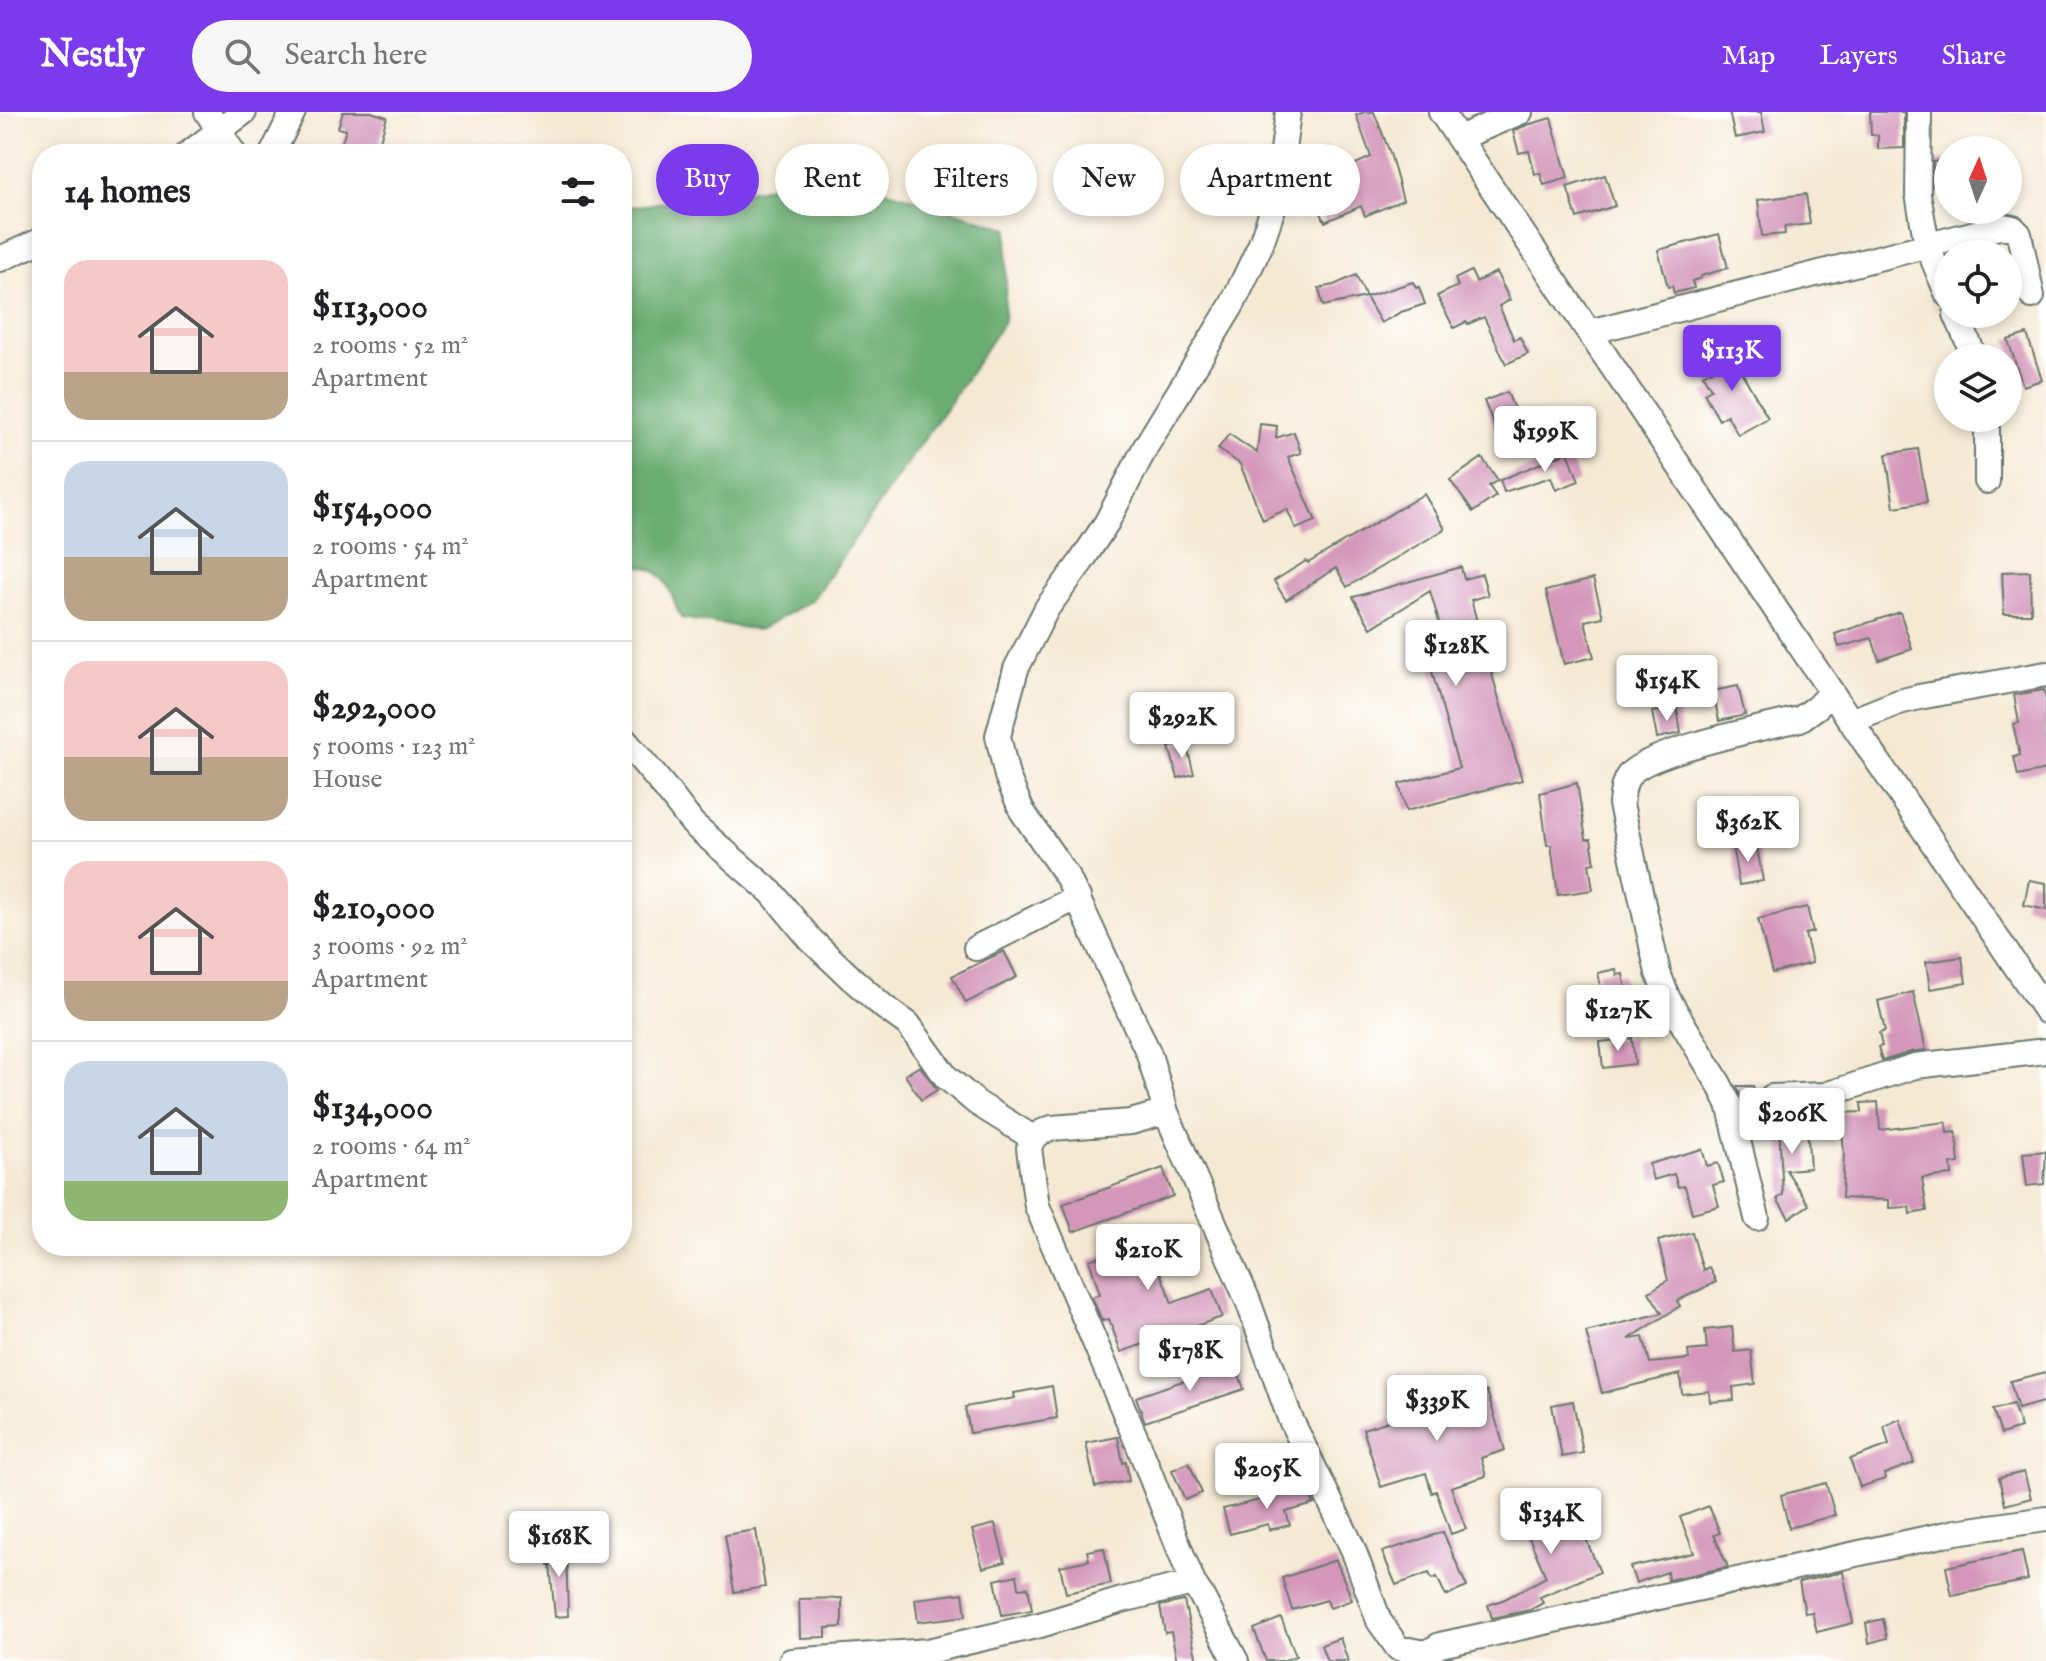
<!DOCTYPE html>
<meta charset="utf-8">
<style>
:root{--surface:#fff;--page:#f6f6f6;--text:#202124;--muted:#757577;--line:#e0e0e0;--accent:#7c3aed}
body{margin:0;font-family:"IM FELL English",serif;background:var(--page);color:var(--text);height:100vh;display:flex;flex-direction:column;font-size:30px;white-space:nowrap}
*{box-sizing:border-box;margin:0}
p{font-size:26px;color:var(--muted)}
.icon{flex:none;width:44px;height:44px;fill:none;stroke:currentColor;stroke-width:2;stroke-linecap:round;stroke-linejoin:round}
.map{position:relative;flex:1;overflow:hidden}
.sheet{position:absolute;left:32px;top:32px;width:600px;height:1112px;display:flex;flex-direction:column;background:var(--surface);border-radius:32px;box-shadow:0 4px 12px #0003}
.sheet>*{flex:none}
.top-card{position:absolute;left:656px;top:32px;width:760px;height:72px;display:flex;gap:16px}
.needle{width:52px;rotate:3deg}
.fabs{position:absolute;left:1934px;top:24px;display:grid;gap:16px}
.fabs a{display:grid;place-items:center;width:88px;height:88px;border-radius:50%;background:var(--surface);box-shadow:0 4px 12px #0003;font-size:40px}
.price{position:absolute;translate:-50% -68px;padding:0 18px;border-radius:8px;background:#fff;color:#222;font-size:26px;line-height:52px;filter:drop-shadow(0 2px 4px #0008)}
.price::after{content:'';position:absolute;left:50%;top:48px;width:24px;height:18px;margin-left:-12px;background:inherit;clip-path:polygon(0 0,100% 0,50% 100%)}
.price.current{background:var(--accent);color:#fff}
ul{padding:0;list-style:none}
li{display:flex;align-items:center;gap:24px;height:200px;padding:0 32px}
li+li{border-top:2px solid var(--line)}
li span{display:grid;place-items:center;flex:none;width:224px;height:160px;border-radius:24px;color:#555}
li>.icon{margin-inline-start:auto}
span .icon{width:96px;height:96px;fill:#fffc;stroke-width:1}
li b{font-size:34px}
h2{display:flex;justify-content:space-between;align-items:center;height:96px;padding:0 32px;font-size:34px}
.chip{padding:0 28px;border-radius:36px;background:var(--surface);box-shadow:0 4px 12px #0003;font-size:28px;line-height:72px}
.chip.current{background:var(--accent);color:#fff}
header{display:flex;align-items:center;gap:48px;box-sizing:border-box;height:112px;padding:0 40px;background:var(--accent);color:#fff}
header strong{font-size:38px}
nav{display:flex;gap:44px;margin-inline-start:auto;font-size:28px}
.search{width:560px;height:72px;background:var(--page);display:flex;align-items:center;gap:20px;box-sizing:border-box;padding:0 28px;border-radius:44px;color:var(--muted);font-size:30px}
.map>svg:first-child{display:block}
.forest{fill:#6aad72;stroke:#447553;stroke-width:2}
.building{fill:#d497ba}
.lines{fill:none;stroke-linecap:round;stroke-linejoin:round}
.minor-casing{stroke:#6a796c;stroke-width:28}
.minor{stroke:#fff;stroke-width:24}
</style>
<header>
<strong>Nestly</strong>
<div class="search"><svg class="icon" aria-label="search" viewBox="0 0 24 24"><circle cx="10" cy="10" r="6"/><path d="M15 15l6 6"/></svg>Search here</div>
<nav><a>Map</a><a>Layers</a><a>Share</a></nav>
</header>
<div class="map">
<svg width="2046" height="1549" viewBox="0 0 2046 1549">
<rect width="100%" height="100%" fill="#fff"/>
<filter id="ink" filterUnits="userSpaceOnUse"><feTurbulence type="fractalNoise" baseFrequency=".0125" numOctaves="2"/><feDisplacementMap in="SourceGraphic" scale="16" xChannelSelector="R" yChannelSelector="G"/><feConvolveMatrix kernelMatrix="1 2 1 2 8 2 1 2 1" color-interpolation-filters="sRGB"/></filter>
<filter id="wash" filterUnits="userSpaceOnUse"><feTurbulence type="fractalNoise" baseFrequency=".006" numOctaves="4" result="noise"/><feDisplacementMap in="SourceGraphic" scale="32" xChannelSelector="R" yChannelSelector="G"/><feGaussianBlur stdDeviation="1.8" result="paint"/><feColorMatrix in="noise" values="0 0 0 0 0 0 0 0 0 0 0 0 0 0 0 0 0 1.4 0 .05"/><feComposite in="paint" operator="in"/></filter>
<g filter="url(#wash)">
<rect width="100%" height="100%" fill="#f5e9d4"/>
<path class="forest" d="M 817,57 L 1008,116 L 1004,209 L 966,267 L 812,488 L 759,518 L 681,506 C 664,467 668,457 622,450 L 622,101 L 630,95 L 760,77 Z"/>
<g id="blocks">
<path class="building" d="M 343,0 L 371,0 L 387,5 L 376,42 L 338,42 L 346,18 L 338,16 Z
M 1365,0 L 1374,0 L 1390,41 L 1403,88 L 1365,104 L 1361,94 L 1325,110 L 1307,69 L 1304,71 L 1296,56 L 1327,36 L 1334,62 L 1371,45 L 1356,3 Z
M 1729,0 L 1761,0 L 1765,20 L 1735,26 Z
M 1870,0 L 1904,0 L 1904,36 L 1878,37 L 1878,23 L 1871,23 Z
M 1551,6 L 1568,66 L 1544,73 L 1540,61 L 1535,62 L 1529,39 L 1519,41 L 1513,19 L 1527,13 Z
M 1948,48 L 1948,72 L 1933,74 L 1933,50 Z
M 1605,63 L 1615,94 L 1577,106 L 1567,75 Z
M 1806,82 L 1810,112 L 1784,115 L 1785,122 L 1762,124 L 1758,88 Z
M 1719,122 L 1728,156 L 1701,164 L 1701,166 L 1692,169 L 1694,176 L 1674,181 L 1672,174 L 1668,175 L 1658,138 Z
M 1471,159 L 1476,170 L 1496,160 L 1510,188 L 1499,194 L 1514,228 L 1520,225 L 1528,242 L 1506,252 L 1484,205 L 1468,212 L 1466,210 L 1454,216 L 1437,184 L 1458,174 L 1455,167 Z
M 1356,163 L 1366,185 L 1413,170 L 1416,176 L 1419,175 L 1425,192 L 1401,200 L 1381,211 L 1366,185 L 1323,194 L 1319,176 L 1334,173 Z
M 2027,222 L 2042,268 L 2023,274 L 2008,228 Z
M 1726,233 L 1768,306 L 1738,323 L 1727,303 L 1719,308 L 1704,281 L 1711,277 L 1703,263 L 1717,255 L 1709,243 Z
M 1507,280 L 1525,323 L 1502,332 L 1484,289 Z
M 1260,312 L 1277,314 L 1276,326 L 1294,320 L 1301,341 L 1288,345 L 1316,409 L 1296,417 L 1287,397 L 1263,408 L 1240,352 L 1218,337 L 1229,322 L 1257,341 Z
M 1918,337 L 1927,390 L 1894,395 L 1886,342 Z
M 1568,340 L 1579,369 L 1556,378 L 1551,365 L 1504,380 L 1500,368 Z
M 1482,346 L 1498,368 L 1489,374 L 1496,384 L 1473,400 L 1450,368 Z
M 1424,382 L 1445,417 L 1347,475 L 1336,456 L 1286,488 L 1274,469 L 1306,449 L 1308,451 Z
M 1461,455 L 1464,467 L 1482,462 L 1488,483 L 1471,488 L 1522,668 L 1406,699 L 1399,672 L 1459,656 L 1429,549 L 1449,544 L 1430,479 L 1371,516 L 1353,485 Z
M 2030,459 L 2031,502 L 2004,502 L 2002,460 Z
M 1593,467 L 1603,505 L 1585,509 L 1594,545 L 1564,552 L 1546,479 Z
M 1900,500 L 1912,537 L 1879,548 L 1872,526 L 1839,535 L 1835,522 Z
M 1738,574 L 1745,603 L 1719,609 L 1713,579 Z
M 2044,578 L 2046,588 L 2046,658 L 2018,664 L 2014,645 L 2020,643 L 2013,612 L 2019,611 L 2014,583 Z
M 1677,596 L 1681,621 L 1657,626 L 1652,600 Z
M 1186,631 L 1194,662 L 1178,666 L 1169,635 Z
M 1577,671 L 1586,727 L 1591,727 L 1595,751 L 1589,752 L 1593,778 L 1558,783 L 1551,733 L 1547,733 L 1540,681 Z
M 1756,730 L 1763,769 L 1739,773 L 1732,734 Z
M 2029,768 L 2046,771 L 2046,798 L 2024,793 Z
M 1807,795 L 1813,820 L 1805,822 L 1812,851 L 1772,861 L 1758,807 Z
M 1004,839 L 1017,865 L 966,891 L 952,864 Z
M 1962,845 L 1966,871 L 1930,877 L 1926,850 Z
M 1616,857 L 1617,863 L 1623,862 L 1626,877 L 1620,879 L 1622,886 L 1604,890 L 1598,861 Z
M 1913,880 L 1926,938 L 1911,940 L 1882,949 L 1878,935 L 1882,934 L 1879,921 L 1885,919 L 1878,889 Z
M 1632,926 L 1635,952 L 1603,956 L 1600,930 Z
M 920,954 L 937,978 L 921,988 L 905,963 Z
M 1737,974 L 1753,974 L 1759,1000 L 1746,1000 Z
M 1878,990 L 1880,1018 L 1946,1010 L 1947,1021 L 1956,1020 L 1959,1051 L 1951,1052 L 1952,1063 L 1922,1066 L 1927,1099 L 1910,1102 L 1909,1095 L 1889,1096 L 1889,1088 L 1842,1086 L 1844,1042 L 1841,1001 L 1862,1000 L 1861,991 Z
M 1806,999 L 1810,1056 L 1786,1058 L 1809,1093 L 1789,1106 L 1777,1087 L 1783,1083 L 1779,1015 L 1772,1015 L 1771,1000 Z
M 1702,1037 L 1707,1054 L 1718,1051 L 1724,1070 L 1713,1073 L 1719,1094 L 1692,1101 L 1685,1074 L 1678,1075 L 1674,1062 L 1653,1068 L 1649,1052 Z
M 2046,1039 L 2044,1072 L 2027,1074 L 2023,1041 Z
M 1163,1056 L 1173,1084 L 1073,1120 L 1063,1092 Z
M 1186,1115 L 1195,1142 L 1158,1155 L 1172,1191 L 1212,1177 L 1222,1205 L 1121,1240 L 1109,1207 L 1102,1209 L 1092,1185 L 1100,1182 L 1089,1148 Z
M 1692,1120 L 1703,1158 L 1709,1155 L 1716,1170 L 1677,1189 L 1680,1194 L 1629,1227 L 1643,1225 L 1650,1251 L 1689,1247 L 1688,1239 L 1707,1237 L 1705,1218 L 1732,1215 L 1735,1240 L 1751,1238 L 1755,1272 L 1733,1275 L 1734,1288 L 1710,1290 L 1709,1279 L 1682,1282 L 1680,1262 L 1602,1281 L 1586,1220 L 1662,1201 L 1649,1180 L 1668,1168 L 1658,1129 Z
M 1235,1251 L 1244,1277 L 1145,1310 L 1136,1285 Z
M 2046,1260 L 2046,1289 L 2018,1297 L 2010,1269 Z
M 1460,1269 L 1465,1285 L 1487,1279 L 1505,1338 L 1481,1346 L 1486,1364 L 1451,1375 L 1466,1417 L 1451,1422 L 1436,1379 L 1432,1381 L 1426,1361 L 1381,1375 L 1363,1317 L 1405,1304 L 1400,1287 Z
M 1052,1274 L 1057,1306 L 970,1321 L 965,1295 L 1015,1286 L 1014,1281 Z
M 1573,1289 L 1583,1341 L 1562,1345 L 1552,1293 Z
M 2013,1292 L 2021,1316 L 2001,1322 L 1993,1298 Z
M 1900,1307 L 1914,1351 L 1884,1362 L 1885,1367 L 1860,1375 L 1850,1347 L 1889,1333 L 1884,1314 Z
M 1118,1325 L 1123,1351 L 1126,1350 L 1129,1369 L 1095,1375 L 1086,1331 Z
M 1189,1351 L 1202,1381 L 1185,1388 L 1172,1358 Z
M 2024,1360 L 2031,1386 L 2005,1393 L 1999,1366 Z
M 1826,1371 L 1835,1403 L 1789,1416 L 1781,1383 Z
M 1305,1372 L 1314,1392 L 1286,1400 L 1290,1413 L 1269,1418 L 1268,1412 L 1230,1422 L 1223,1397 L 1292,1380 L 1291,1377 Z
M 1556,1386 L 1559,1393 L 1569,1388 L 1600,1460 L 1540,1485 L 1543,1491 L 1530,1498 L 1492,1506 L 1488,1493 L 1505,1487 L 1546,1465 L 1519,1402 Z
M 1709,1394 L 1720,1421 L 1714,1423 L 1728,1455 L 1668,1468 L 1667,1460 L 1636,1471 L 1630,1455 L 1694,1441 L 1680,1405 Z
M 995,1412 L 1005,1450 L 983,1456 L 972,1418 Z
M 756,1418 L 765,1475 L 734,1480 L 725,1423 Z
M 1443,1420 L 1467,1475 L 1446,1484 L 1437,1465 L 1432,1467 L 1429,1461 L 1396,1473 L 1382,1440 Z
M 566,1433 L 568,1504 L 555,1505 L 550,1453 L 548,1453 L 548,1434 Z
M 1104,1436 L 1111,1472 L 1066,1481 L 1060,1454 L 1089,1448 L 1087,1439 Z
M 2022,1439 L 2028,1468 L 1952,1484 L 1946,1455 Z
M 1336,1448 L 1352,1488 L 1330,1496 L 1327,1488 L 1292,1498 L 1282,1466 Z
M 1843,1460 L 1853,1511 L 1817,1520 L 1812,1500 L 1805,1501 L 1799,1470 Z
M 1017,1463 L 1019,1476 L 1028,1475 L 1032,1498 L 1002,1503 L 995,1468 Z
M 963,1481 L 966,1504 L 918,1510 L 915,1487 Z
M 842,1486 L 842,1515 L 826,1516 L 826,1525 L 800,1526 L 799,1487 Z
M 1184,1489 L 1197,1549 L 1177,1549 L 1171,1520 L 1165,1521 L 1160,1494 Z
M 1281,1506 L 1296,1544 L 1282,1549 L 1266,1549 L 1254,1517 Z
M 1883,1507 L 1887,1526 L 1869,1531 L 1866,1511 Z
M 1340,1526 L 1348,1549 L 1327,1549 L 1321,1533 Z"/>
</g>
</g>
<g filter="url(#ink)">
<use href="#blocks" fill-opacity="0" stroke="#6a796c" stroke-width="2"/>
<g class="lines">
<defs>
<path id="minor" d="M 207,0 L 234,42
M 1288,0 L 1277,85 L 1260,134 L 1232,193 L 1146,334 L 1107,410 L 1081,450 L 1047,496 L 1016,557 L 998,624 L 1007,664 L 1022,699 L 1068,766 L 1149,942 L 1166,1000 L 1248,1189 L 1290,1306 L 1353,1437 L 1379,1509 L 1398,1536 L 1427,1541
M 1441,0 L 2046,899
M 1919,0 L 1918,82 L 1927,133 L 1948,183
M 1459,26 L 1520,0
M 188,42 L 244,0
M 272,42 L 293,0
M 0,147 L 42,128
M 1956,202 L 1975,246
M 1589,220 L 2003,114 L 2013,116 L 2019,122 L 2032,184
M 1987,369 L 1987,306
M 1851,609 L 1899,590 L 1919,585 L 2046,562
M 622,625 L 666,677 L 693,712 L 772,781 L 811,828 L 851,866 L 884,895 L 908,912 L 946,965 L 977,991 L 1033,1026
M 976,836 L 1078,785
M 1772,985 L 1825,983 L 1915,954 L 2046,939
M 1166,1000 L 1131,1010 L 1052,1016 L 1042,1020 L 1033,1026 L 1029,1036 L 1037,1094 L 1139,1334 L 1193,1471
M 1757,1106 L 1729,992 L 1719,972 L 1668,887 L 1658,861 L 1621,692 C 1622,682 1623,671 1629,663 C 1648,639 1766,615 1800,607 L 1817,595 L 1831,580
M 791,1549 L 928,1539 L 1040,1513 L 1122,1488 L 1193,1471 L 1201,1483 L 1236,1549
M 1426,1549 L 1427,1541 L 1440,1533 L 1956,1420 L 2046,1407"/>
</defs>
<use href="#minor" class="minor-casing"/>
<use href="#minor" class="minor"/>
</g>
</g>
</svg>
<div class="fabs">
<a><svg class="needle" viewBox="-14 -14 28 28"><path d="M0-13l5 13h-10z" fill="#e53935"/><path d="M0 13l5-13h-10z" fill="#757577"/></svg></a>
<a><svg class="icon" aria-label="locate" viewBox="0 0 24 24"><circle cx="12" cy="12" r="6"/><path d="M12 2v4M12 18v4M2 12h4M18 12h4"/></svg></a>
<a><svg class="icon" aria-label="layers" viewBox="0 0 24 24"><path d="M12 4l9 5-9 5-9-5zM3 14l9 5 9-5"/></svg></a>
</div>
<b class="price current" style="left:1732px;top:281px">$113K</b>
<b class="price" style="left:1545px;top:362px">$199K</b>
<b class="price" style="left:1456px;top:576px">$128K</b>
<b class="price" style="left:1667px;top:611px">$154K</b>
<b class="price" style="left:1182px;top:648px">$292K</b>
<b class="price" style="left:1748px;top:752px">$362K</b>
<b class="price" style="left:1618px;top:941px">$127K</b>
<b class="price" style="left:1792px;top:1044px">$206K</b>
<b class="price" style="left:1148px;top:1180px">$210K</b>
<b class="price" style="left:1190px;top:1281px">$178K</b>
<b class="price" style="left:1437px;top:1331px">$339K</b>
<b class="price" style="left:1267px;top:1399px">$205K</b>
<b class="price" style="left:1551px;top:1444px">$134K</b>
<b class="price" style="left:559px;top:1467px">$168K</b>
<div class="top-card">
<a class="chip current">Buy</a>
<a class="chip">Rent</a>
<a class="chip">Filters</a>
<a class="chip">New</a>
<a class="chip">Apartment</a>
</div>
<section class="sheet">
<h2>14 homes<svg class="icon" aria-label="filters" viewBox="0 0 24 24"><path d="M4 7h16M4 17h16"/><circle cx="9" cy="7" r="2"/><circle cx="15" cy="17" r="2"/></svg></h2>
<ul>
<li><span style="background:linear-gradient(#f6c9c9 70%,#b9a48a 0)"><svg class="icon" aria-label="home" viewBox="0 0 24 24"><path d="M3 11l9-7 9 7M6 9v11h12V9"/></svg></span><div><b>$113,000</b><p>2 rooms · 52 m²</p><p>Apartment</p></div></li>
<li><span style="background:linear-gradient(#c9d6e8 60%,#b9a48a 0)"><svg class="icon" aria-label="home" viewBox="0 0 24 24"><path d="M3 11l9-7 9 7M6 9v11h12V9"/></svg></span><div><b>$154,000</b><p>2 rooms · 54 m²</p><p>Apartment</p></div></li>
<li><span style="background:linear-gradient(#f6c9c9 60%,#b9a48a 0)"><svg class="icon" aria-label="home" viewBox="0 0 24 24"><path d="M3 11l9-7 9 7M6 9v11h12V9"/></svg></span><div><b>$292,000</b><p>5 rooms · 123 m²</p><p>House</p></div></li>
<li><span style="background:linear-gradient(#f6c9c9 75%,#b9a48a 0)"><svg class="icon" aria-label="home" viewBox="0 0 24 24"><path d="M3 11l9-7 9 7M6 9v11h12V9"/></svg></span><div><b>$210,000</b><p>3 rooms · 92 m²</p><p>Apartment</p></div></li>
<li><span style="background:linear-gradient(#c9d6e8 75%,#8fb573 0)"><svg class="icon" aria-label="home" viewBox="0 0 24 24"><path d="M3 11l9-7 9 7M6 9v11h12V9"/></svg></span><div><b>$134,000</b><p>2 rooms · 64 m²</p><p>Apartment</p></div></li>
</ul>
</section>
</div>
